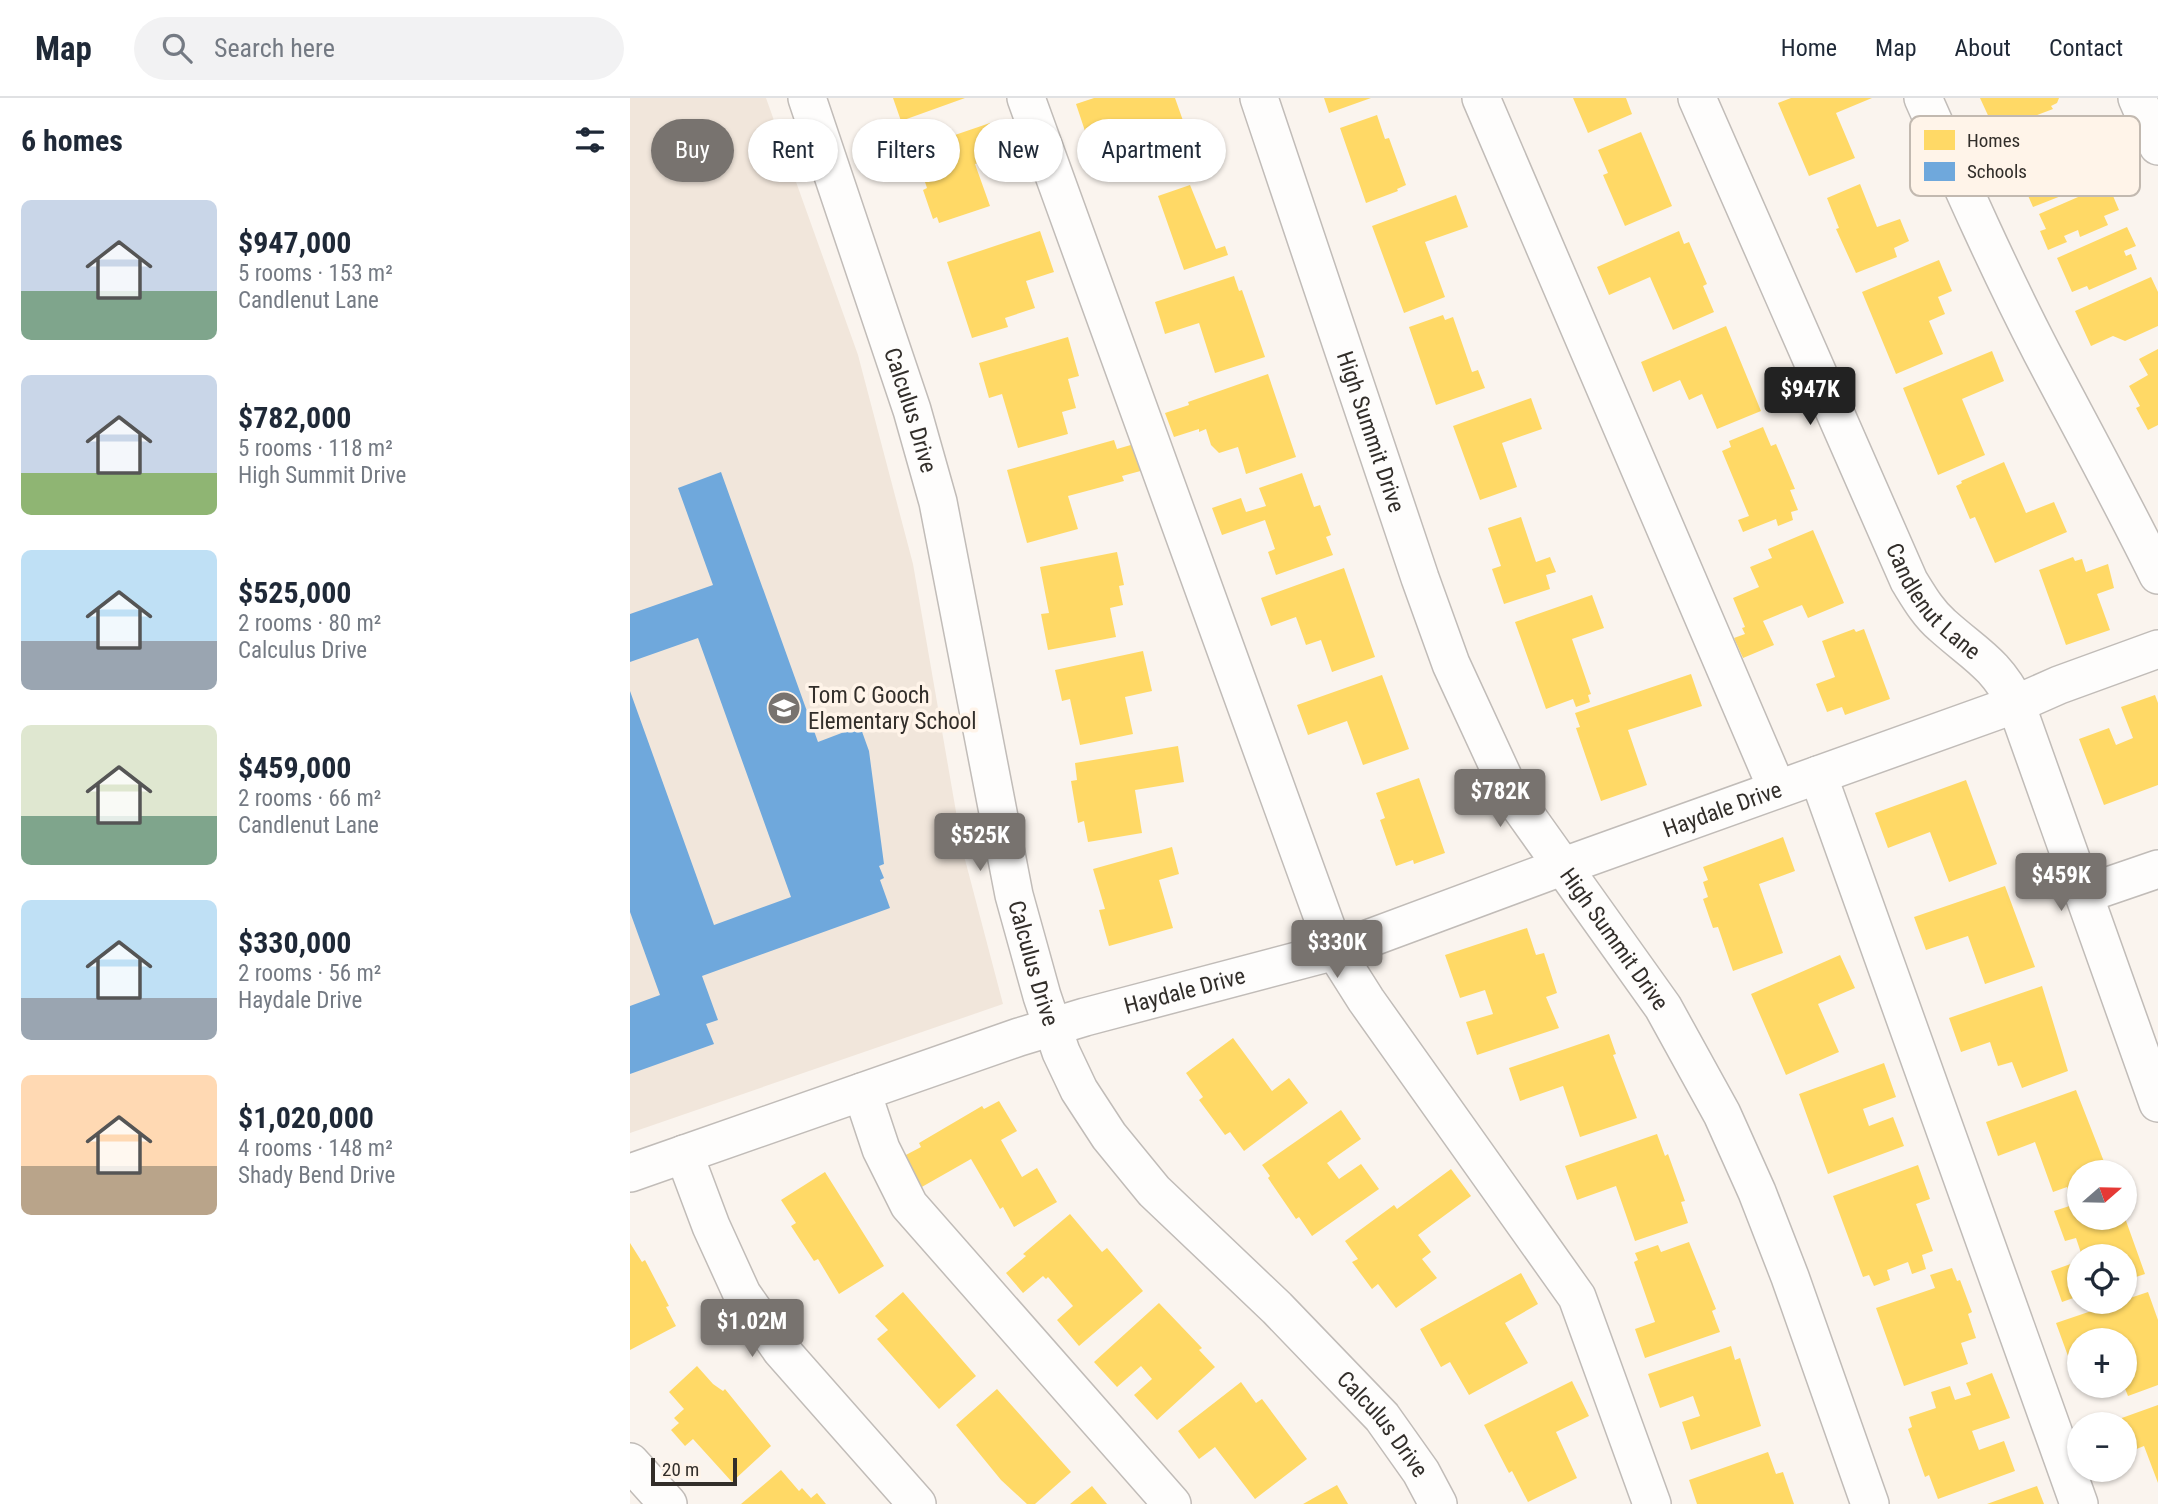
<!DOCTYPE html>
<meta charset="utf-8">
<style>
:root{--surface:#fff;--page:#f2f2f3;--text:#1f2937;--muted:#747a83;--line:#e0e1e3;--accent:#78736f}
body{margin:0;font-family:"Roboto Condensed",sans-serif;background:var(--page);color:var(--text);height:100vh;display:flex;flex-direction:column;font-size:26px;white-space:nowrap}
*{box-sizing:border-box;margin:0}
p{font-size:23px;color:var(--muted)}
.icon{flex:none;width:38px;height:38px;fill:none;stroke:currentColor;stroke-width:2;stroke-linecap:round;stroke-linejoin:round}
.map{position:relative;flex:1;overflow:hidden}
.details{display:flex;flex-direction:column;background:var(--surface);width:630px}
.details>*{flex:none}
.banner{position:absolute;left:21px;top:21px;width:665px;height:63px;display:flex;gap:14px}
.needle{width:46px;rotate:70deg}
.fabs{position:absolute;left:1437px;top:1062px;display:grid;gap:14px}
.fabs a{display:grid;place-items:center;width:70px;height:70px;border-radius:50%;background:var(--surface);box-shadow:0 2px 5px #0004;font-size:35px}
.scale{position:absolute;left:21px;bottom:18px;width:86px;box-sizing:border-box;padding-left:7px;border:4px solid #322e2a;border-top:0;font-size:19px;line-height:24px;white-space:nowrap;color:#322e2a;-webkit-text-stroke:5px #fff4e9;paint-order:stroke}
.price{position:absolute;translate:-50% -60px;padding:0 16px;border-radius:7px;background:var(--accent);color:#fff;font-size:23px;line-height:46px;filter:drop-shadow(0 2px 4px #0008)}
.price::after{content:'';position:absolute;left:50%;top:42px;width:21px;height:16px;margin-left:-10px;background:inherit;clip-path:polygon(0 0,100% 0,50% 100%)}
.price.on{background:#222;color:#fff}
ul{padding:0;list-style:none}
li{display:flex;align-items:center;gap:21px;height:175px;padding:0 21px}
li span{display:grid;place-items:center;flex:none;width:196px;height:140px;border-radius:10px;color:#555}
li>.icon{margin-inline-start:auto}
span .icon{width:84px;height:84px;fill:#fffc;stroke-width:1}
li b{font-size:30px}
h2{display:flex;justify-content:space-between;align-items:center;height:84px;padding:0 21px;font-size:30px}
.pill{padding:0 24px;border-radius:32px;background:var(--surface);box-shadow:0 2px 5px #0004;font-size:24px;line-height:63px}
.pill.on{background:var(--accent);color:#fff}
header{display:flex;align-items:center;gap:42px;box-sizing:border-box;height:98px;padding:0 35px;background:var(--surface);border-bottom:2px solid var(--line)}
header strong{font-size:33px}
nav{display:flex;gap:38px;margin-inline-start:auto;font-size:24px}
.search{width:490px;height:63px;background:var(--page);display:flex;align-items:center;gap:18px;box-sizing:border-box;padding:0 24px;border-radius:38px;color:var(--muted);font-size:26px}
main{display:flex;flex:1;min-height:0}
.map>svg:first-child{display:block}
.built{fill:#f1e6db}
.homes{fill:#ffd966}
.schools{fill:#6fa8dc}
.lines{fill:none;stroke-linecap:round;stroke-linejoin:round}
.minor-casing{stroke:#c1bcb8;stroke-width:40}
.minor{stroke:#fefdfc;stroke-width:37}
.labels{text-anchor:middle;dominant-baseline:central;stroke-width:7;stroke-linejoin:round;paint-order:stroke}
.street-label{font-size:23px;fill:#322e2a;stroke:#fff4e9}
.poi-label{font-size:23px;fill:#322e2a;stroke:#fff4e9;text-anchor:start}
.key{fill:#fff4e9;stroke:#c2b9b0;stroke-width:2}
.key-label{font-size:19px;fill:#322e2a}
</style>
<header>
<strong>Map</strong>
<div class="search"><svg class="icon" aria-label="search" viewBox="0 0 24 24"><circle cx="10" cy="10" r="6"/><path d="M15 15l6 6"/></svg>Search here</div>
<nav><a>Home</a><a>Map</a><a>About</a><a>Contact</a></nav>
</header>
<main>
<section class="details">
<h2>6 homes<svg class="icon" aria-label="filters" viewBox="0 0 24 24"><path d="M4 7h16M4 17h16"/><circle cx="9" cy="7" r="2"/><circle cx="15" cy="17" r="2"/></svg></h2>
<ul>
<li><span style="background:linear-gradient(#c9d6e8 65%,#7fa58c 0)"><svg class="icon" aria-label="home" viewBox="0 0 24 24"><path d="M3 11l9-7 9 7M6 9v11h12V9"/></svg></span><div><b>$947,000</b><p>5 rooms · 153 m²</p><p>Candlenut Lane</p></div></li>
<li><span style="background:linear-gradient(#c9d6e8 70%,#8fb573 0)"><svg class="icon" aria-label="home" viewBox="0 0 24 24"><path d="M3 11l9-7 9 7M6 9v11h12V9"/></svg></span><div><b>$782,000</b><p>5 rooms · 118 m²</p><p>High Summit Drive</p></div></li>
<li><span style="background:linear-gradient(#bfe0f5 65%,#9aa5b1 0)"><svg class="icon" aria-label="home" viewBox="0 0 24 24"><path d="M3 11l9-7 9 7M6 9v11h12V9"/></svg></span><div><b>$525,000</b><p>2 rooms · 80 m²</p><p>Calculus Drive</p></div></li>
<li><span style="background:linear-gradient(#dfe7d0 65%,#7fa58c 0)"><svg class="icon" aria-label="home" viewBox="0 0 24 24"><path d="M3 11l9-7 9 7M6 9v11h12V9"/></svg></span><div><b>$459,000</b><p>2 rooms · 66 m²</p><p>Candlenut Lane</p></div></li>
<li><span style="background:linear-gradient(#bfe0f5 70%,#9aa5b1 0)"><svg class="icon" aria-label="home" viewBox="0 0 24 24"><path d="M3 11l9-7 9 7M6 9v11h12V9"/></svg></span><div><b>$330,000</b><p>2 rooms · 56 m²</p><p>Haydale Drive</p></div></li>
<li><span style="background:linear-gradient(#ffd9b3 65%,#b9a48a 0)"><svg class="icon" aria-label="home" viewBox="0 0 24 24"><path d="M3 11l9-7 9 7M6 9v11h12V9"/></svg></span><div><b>$1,020,000</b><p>4 rooms · 148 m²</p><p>Shady Bend Drive</p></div></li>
</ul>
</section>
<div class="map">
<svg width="1528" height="1406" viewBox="0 0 1528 1406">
<rect width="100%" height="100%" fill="#faf4ee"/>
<path class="built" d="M 0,0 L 136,0 L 228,257 L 283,466 L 333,754 L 373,906 L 0,1035 Z"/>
<path class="homes" d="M 263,0 L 335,0 L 271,23 Z
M 464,0 L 545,0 L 557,34 L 552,35 L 562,64 L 519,78 L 504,37 L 500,39 L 495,26 L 457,39 L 446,6 Z
M 694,0 L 741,0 L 699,15 Z
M 943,0 L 996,0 L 1002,16 L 958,35 Z
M 1161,0 L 1242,0 L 1206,15 L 1225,60 L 1179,78 L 1148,5 Z
M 1350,0 L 1429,0 L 1427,5 L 1421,8 L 1423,11 L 1386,25 L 1382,17 L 1362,26 Z
M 747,17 L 755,41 L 759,40 L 776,87 L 767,91 L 768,93 L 736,105 L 710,30 Z
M 360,25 L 371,57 L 345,66 L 360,108 L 309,125 L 307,119 L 303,121 L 293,92 L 297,90 L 284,51 Z
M 1011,34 L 1042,108 L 995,128 L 973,77 L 978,75 L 968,52 Z
M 1435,46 L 1442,64 L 1466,54 L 1477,80 L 1403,109 L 1385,68 Z
M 1230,86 L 1247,129 L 1270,121 L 1279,143 L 1264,150 L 1267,159 L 1226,175 L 1206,131 L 1209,130 L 1197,100 Z
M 1478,86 L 1489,112 L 1474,118 L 1478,127 L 1450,139 L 1448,132 L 1434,138 L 1437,144 L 1418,152 L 1410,133 L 1416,131 L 1409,116 Z
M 560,87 L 586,151 L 595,148 L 598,157 L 554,172 L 528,98 Z
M 826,97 L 838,129 L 795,144 L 815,199 L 774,215 L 742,128 Z
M 1497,129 L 1506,148 L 1494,153 L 1496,158 L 1501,156 L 1507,171 L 1459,192 L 1457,188 L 1442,194 L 1427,160 Z
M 410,133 L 424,174 L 396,183 L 405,210 L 375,220 L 378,229 L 342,240 L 317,164 Z
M 1049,133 L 1054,146 L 1059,144 L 1077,186 L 1073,188 L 1084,214 L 1043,232 L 1020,179 L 979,197 L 967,169 Z
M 1309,162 L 1322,193 L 1308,199 L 1315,216 L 1299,223 L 1313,256 L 1266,276 L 1232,194 Z
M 604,178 L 609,193 L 612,192 L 635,259 L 585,275 L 569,225 L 535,236 L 525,204 Z
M 1521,179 L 1528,194 L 1528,228 L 1495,243 L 1483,238 L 1461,248 L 1445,213 Z
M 813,217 L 815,222 L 823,219 L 842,274 L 848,272 L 855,290 L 806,307 L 779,229 Z
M 1096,228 L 1131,313 L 1087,331 L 1072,296 L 1059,302 L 1050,282 L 1023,294 L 1011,264 Z
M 438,239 L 449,278 L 438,281 L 446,310 L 432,314 L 438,336 L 388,350 L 372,296 L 359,300 L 349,265 Z
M 1528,251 L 1528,327 L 1518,332 L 1506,310 L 1510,308 L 1499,288 L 1518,277 L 1509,261 Z
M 1362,253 L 1374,283 L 1332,301 L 1355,357 L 1308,377 L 1273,290 Z
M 638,276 L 666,359 L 616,376 L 608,349 L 589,355 L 581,347 L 576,331 L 569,334 L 569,331 L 544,339 L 535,315 L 559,307 L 558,304 Z
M 901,300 L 912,331 L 872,345 L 887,389 L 850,402 L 823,328 Z
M 1133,329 L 1141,348 L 1146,346 L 1165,391 L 1160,392 L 1168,412 L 1161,414 L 1163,422 L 1148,428 L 1146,421 L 1113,434 L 1108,422 L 1119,418 L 1092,353 L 1101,349 L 1099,343 Z
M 484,342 L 487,351 L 511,344 L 518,371 L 492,378 L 494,383 L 438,398 L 448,431 L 397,445 L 377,372 Z
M 1374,364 L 1396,415 L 1424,404 L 1437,434 L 1365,465 L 1345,419 L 1340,421 L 1326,388 L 1332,385 L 1331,383 Z
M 672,375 L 684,409 L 690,407 L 701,437 L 696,439 L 703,457 L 646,477 L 638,454 L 645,451 L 635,422 L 592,437 L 582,410 L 611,400 L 616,414 L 636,408 L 629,390 Z
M 891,419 L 906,464 L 920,459 L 926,474 L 916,477 L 920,491 L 874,506 L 862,471 L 871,468 L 858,430 Z
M 1183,432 L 1214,505 L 1178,520 L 1172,507 L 1133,523 L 1144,547 L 1113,560 L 1104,540 L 1115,536 L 1112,530 L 1115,529 L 1103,500 L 1129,489 L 1120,469 L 1142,460 L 1138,451 Z
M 487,454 L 494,487 L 489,488 L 493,507 L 480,510 L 486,539 L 418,552 L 411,516 L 419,515 L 410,469 Z
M 1443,459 L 1445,463 L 1452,461 L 1456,474 L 1478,466 L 1484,490 L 1467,496 L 1480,532 L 1436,547 L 1409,472 Z
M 714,470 L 745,559 L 702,574 L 691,542 L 676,547 L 666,519 L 641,528 L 631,500 Z
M 962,497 L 974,530 L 942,541 L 961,596 L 958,597 L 960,604 L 946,609 L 943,601 L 916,611 L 885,524 Z
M 1224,531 L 1226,534 L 1234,531 L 1260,601 L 1215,617 L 1212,609 L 1197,614 L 1186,586 L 1205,579 L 1192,543 Z
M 513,553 L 522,593 L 495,599 L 503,636 L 450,647 L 440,601 L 432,603 L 425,572 Z
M 1061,576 L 1072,608 L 998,632 L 1017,687 L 971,703 L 946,630 L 950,629 L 945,615 Z
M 752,577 L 779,651 L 733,667 L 717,623 L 678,637 L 667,607 Z
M 1525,597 L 1528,605 L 1528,687 L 1474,707 L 1449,641 L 1479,630 L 1486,647 L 1503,640 L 1491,609 Z
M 548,648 L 554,684 L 505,692 L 512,735 L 458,744 L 454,723 L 448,725 L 441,683 L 447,682 L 445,665 Z
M 789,680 L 815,755 L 784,766 L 783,762 L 766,768 L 750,722 L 755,720 L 746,695 Z
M 1336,682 L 1367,766 L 1319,784 L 1300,734 L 1258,750 L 1245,715 Z
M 1153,739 L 1165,773 L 1129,786 L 1153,855 L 1103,873 L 1088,829 L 1083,830 L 1073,801 L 1078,799 L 1073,784 L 1078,782 L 1073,769 Z
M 542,749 L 549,776 L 529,782 L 543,830 L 479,848 L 469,812 L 475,811 L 463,771 Z
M 1375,788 L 1405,869 L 1355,886 L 1338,838 L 1296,852 L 1284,819 Z
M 897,830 L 906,857 L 914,855 L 927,895 L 916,899 L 929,930 L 847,957 L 836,924 L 863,916 L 855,892 L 830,900 L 815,857 Z
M 1210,857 L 1225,890 L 1188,906 L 1209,954 L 1156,977 L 1121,896 Z
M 1412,888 L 1438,973 L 1392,990 L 1382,964 L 1368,968 L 1360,944 L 1331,954 L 1319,920 Z
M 979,936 L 986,956 L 983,957 L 1007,1020 L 950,1039 L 933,988 L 890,1003 L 879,970 Z
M 603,940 L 642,993 L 659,980 L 678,1005 L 614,1053 L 600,1034 L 595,1037 L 569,1002 L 573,999 L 556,975 Z
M 1254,965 L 1266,999 L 1233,1011 L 1239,1028 L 1263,1019 L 1274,1048 L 1198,1076 L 1169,996 Z
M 1446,992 L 1478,1074 L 1449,1074 L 1449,1095 L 1440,1098 L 1437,1089 L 1423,1094 L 1405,1044 L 1368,1058 L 1356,1024 Z
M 369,1003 L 387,1033 L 371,1042 L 392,1079 L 407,1070 L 427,1104 L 384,1129 L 373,1109 L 370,1111 L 341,1061 L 290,1090 L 272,1059 L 291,1049 L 289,1045 L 352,1008 L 354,1011 Z
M 711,1012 L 731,1041 L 697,1065 L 709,1081 L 731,1066 L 749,1091 L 682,1138 L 669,1119 L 666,1121 L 638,1080 L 640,1078 L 632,1067 Z
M 1027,1036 L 1035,1058 L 1038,1056 L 1055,1103 L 1051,1104 L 1058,1125 L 1005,1143 L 986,1088 L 947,1102 L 935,1068 Z
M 1288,1067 L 1300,1101 L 1286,1106 L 1303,1153 L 1292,1157 L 1296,1171 L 1282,1176 L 1278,1164 L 1257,1172 L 1260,1182 L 1244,1188 L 1239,1177 L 1233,1179 L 1203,1098 Z
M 821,1071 L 841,1098 L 788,1137 L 801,1154 L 792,1161 L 807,1180 L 766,1210 L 748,1186 L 742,1191 L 722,1164 L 728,1161 L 715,1143 L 764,1107 L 767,1111 Z
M 195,1074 L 254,1168 L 209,1196 L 188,1161 L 184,1163 L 161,1128 L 166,1125 L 151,1102 Z
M 1449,1105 L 1449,1120 L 1495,1120 L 1515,1176 L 1494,1183 L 1494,1158 L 1452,1158 L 1446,1140 L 1435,1143 L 1424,1113 Z
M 440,1116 L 472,1154 L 477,1150 L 513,1193 L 449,1248 L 427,1222 L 443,1208 L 418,1179 L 416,1181 L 413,1178 L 393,1195 L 376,1175 L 396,1158 L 393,1156 Z
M 1059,1144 L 1086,1211 L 1082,1213 L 1090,1234 L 1015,1260 L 1005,1231 L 1025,1224 L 1004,1164 L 1008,1162 L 1005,1155 L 1028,1147 L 1031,1154 Z
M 0,1145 L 12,1164 L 15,1162 L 39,1208 L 36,1209 L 46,1228 L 0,1252 Z
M 1449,1163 L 1449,1198 L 1432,1204 L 1421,1173 Z
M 1322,1170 L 1327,1183 L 1330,1182 L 1342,1214 L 1338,1216 L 1346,1240 L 1331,1245 L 1338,1266 L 1274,1288 L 1246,1210 L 1305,1190 L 1300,1177 Z
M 891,1175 L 908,1206 L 875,1225 L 898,1265 L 839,1297 L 820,1264 L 811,1269 L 790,1231 Z
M 273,1194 L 346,1278 L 309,1311 L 247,1241 L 258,1232 L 245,1218 Z
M 1518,1194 L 1528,1222 L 1528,1287 L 1498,1298 L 1494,1288 L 1494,1242 L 1449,1242 L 1449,1254 L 1438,1258 L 1426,1225 L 1488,1204 L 1494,1204 L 1494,1202 Z
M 529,1205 L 572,1250 L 569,1252 L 585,1269 L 527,1322 L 504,1297 L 522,1281 L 511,1268 L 487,1289 L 464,1264 Z
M 1101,1248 L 1105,1262 L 1110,1260 L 1131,1328 L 1061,1352 L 1052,1324 L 1070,1318 L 1063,1298 L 1030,1310 L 1018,1276 Z
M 67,1268 L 83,1286 L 93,1293 L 95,1291 L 141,1348 L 102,1384 L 63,1341 L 55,1348 L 41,1332 L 49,1325 L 44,1320 L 54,1311 L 39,1294 Z
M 1362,1275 L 1380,1320 L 1342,1333 L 1349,1352 L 1374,1343 L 1385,1373 L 1308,1401 L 1299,1377 L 1295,1379 L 1278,1331 L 1282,1329 L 1279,1319 L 1306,1310 L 1301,1294 L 1320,1288 L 1325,1302 L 1341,1297 L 1336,1285 Z
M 942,1283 L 959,1318 L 926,1334 L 947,1380 L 898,1404 L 882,1373 L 879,1375 L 854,1327 Z
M 611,1284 L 626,1305 L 632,1301 L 677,1361 L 625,1401 L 585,1349 L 569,1361 L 548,1333 Z
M 367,1291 L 441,1374 L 405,1406 L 397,1406 L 371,1382 L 326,1327 Z
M 1528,1307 L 1528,1385 L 1514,1348 L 1494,1356 L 1494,1326 L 1475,1326 Z
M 1138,1354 L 1146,1376 L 1153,1374 L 1164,1406 L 1067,1406 L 1059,1382 Z
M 151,1372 L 169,1393 L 172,1390 L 181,1400 L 187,1395 L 196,1406 L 111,1406 Z
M 707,1387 L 718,1406 L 673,1406 Z
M 462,1388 L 477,1406 L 440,1406 Z
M 1407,1388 L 1414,1406 L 1357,1406 Z"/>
<path class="schools" d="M 91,374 L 188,644 L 230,628 L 239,653 L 254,766 L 249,768 L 254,780 L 250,782 L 260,810 L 72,878 L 88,922 L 76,926 L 84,946 L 0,976 L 0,908 L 30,897 L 0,814 L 0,593 L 84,827 L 161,799 L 68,540 L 0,564 L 0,516 L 83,487 L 48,390 Z"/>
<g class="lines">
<defs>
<g id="minor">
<path id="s1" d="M 177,0 L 282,312 L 308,404 L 384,797 L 412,898 L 431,954 L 449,992 L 479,1038 L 524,1093 L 647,1210 L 752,1319 L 791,1374 L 808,1406"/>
<path d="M 396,0 L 705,853 L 736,902 L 947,1199 L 1022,1406"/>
<path id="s2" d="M 629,0 L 790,480 L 821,566 L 881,696 L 1033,909 L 1092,1016 L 1127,1094 L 1160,1179 L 1240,1406"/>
<path d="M 851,0 L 1147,691"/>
<path id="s3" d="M 1067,0 L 1279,483 C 1289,499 1298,515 1312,527 C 1344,556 1366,565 1386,606 L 1528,1005"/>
<path d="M 1293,0 C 1331,86 1369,172 1412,255 C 1451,329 1491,402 1528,477"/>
<path d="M 1507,0 L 1528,48"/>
<path d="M 1188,677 L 1449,1406"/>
<path d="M 1455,796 L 1528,771"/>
<path d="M 232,994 L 251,1051 L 279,1107 L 542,1406"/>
<path d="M 54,1056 L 81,1128 L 112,1196 L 151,1252 L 287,1406"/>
<path id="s4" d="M 0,1075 L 389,939 L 455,919 L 705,853 L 934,768 L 1386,606 L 1429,587 L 1528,551"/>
<path d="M 0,1364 L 38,1406"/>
</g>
</defs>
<use href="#minor" class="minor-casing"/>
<use href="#minor" class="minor"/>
</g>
<defs>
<symbol id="school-disc" viewBox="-11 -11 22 22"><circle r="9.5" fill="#78736f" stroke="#fff4e9"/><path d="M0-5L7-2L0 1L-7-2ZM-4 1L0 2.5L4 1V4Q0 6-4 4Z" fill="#fff"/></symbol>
</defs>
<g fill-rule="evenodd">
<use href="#school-disc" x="135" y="591" width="38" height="38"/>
</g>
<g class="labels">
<g class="street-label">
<text stroke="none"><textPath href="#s1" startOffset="329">Calculus Drive</textPath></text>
<text stroke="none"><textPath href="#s2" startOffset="352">High Summit Drive</textPath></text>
<text stroke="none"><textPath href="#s3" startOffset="558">Candlenut Lane</textPath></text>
<text stroke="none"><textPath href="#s4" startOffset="1152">Haydale Drive</textPath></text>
<text stroke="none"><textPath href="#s2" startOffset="919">High Summit Drive</textPath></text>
<text stroke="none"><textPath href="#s1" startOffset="896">Calculus Drive</textPath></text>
<text stroke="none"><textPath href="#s4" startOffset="584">Haydale Drive</textPath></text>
<text stroke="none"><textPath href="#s1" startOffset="1484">Calculus Drive</textPath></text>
</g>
<g class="poi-label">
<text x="178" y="597">Tom C Gooch<tspan x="178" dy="26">Elementary School</tspan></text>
</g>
</g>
<rect x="1280" y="18" width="230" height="80" rx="10" class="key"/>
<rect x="1294" y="32" width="31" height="20" fill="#ffd966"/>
<rect x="1294" y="64" width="31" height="19" fill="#6fa8dc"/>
<g class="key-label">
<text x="1337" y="49">Homes</text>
<text x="1337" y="80">Schools</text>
</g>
</svg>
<div class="fabs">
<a><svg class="needle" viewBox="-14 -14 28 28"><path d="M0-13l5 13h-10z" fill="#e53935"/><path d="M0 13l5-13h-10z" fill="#747a83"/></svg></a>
<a><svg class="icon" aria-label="locate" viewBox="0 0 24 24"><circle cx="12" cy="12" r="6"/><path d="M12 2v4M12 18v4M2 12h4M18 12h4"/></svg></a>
<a>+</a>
<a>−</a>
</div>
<div class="scale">20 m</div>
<b class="price on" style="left:1180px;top:329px">$947K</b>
<b class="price" style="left:870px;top:731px">$782K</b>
<b class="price" style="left:350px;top:775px">$525K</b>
<b class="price" style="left:1431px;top:815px">$459K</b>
<b class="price" style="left:707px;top:882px">$330K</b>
<b class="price" style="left:122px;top:1261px">$1.02M</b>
<div class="banner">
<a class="pill on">Buy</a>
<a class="pill">Rent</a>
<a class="pill">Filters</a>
<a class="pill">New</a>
<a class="pill">Apartment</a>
</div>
</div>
</main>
